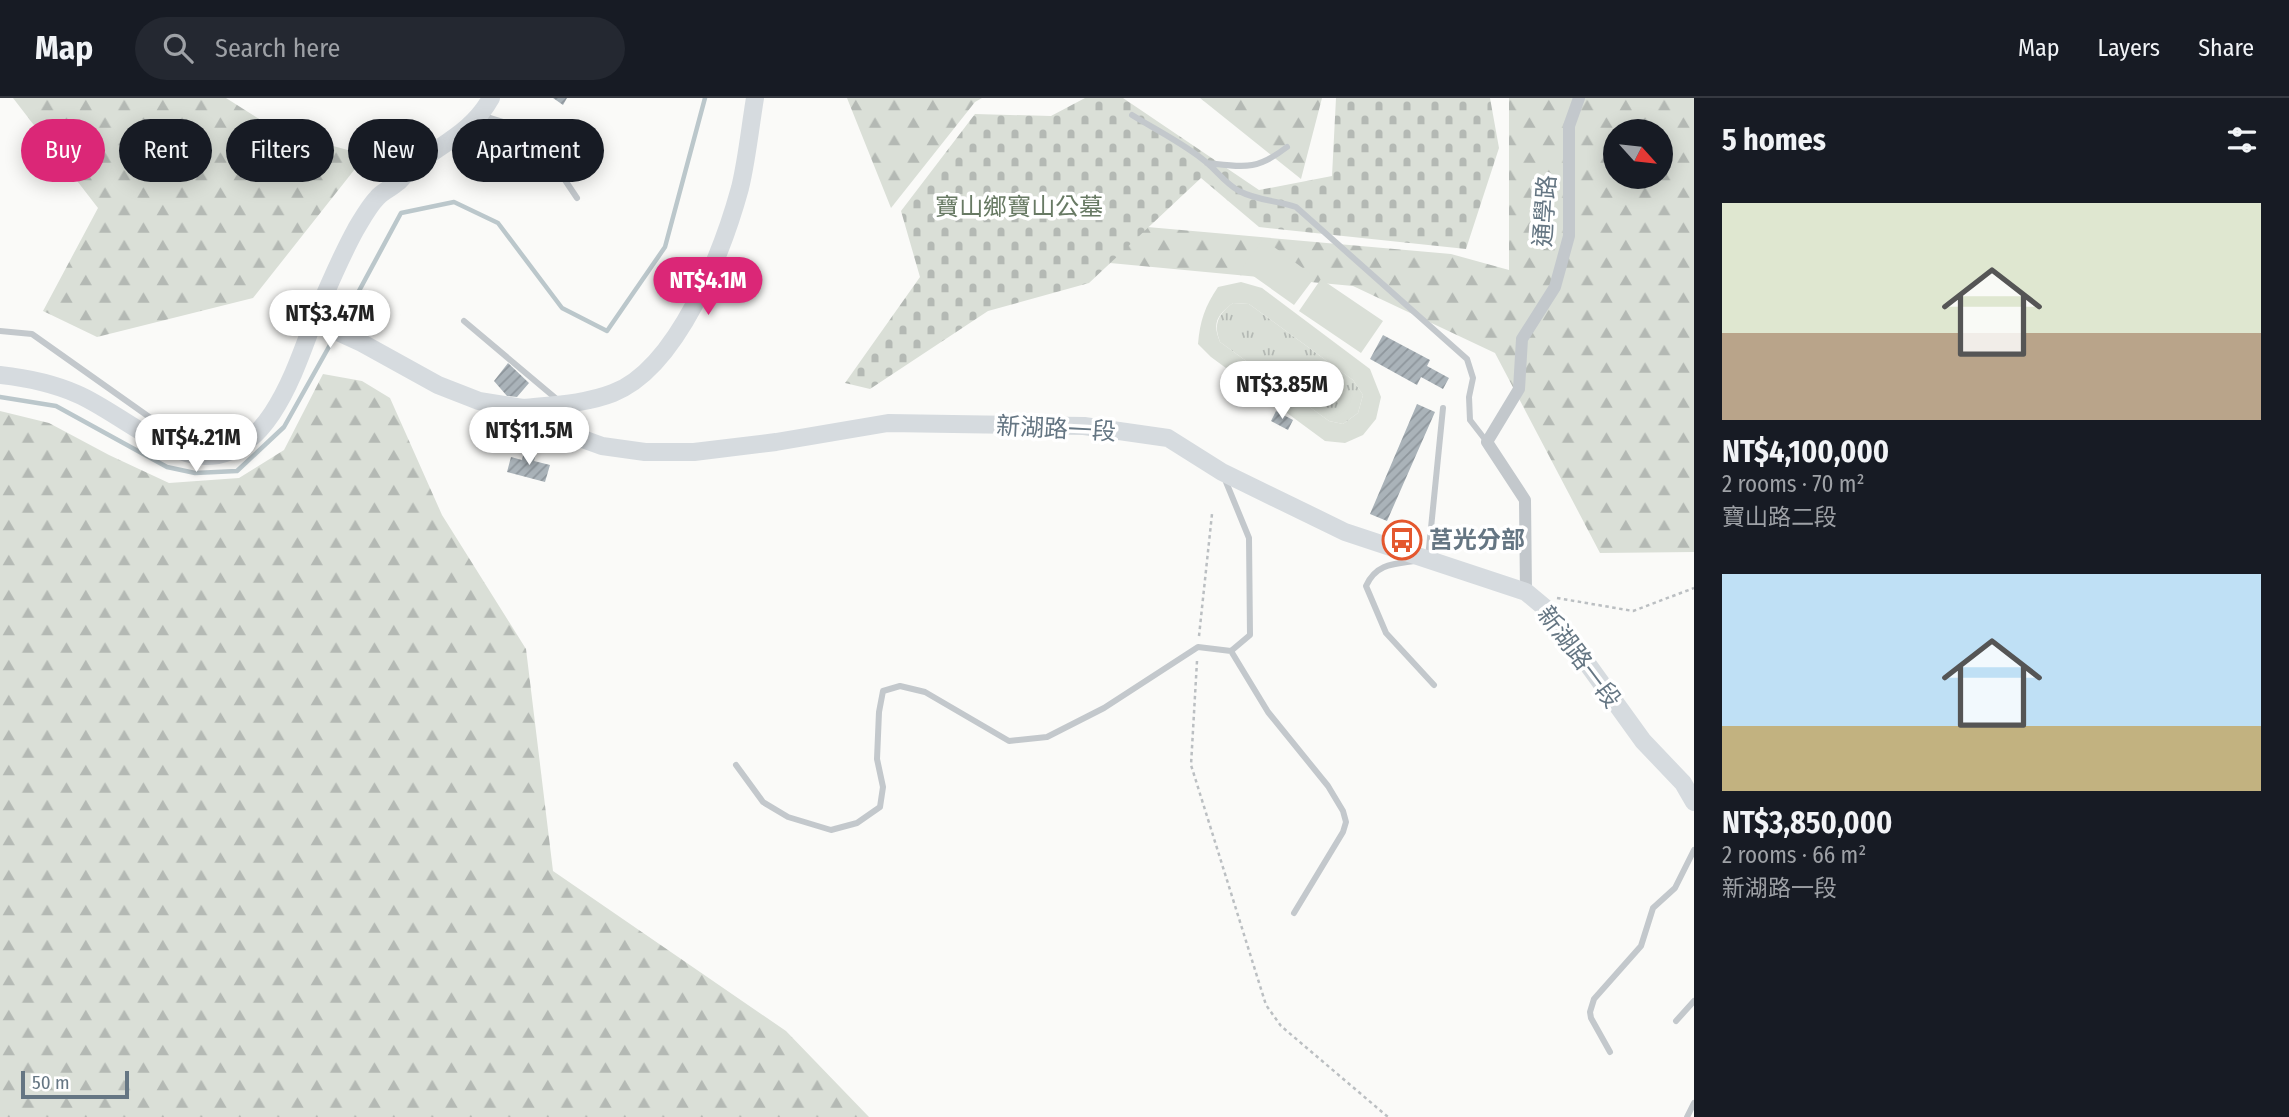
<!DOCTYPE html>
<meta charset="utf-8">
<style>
:root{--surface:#171b24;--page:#242831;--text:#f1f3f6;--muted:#9ea1a6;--line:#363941;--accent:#db2777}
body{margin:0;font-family:"Fira Sans Condensed","Noto Sans TC",sans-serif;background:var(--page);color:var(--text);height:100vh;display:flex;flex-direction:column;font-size:26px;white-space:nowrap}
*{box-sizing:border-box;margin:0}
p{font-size:23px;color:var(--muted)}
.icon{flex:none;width:38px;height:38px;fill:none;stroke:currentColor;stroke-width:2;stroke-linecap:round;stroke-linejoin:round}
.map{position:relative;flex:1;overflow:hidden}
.details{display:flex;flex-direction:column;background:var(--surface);width:595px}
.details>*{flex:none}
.guide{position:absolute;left:21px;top:21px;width:665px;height:63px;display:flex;gap:14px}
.needle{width:46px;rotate:117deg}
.buttons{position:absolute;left:1603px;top:21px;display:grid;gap:14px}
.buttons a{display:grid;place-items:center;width:70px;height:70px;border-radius:50%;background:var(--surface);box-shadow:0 4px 18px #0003;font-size:35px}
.scale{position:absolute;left:21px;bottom:18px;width:108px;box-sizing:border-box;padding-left:7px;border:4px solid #657683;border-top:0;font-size:19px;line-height:24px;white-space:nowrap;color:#657683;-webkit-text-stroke:5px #fff;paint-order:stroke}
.price{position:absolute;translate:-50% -60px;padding:0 16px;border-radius:24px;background:#fff;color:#222;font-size:23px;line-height:46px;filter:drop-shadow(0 2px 4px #0008)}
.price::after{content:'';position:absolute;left:50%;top:42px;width:21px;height:16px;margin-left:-10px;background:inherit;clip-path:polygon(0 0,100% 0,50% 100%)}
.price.on{background:var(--accent);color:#fff}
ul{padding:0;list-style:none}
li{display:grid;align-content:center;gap:14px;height:371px;padding:0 28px}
li span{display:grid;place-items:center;height:217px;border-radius:0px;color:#555}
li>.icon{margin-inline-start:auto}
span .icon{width:126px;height:126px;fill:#fffc;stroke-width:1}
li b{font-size:30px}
h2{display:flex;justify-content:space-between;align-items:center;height:84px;padding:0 28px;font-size:30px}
.chip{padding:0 24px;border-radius:32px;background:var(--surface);box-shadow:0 4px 18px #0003;font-size:24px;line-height:63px}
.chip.on{background:var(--accent);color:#fff}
header{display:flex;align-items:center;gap:42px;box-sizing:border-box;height:98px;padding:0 35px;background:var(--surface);border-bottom:2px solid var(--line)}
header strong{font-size:33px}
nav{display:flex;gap:38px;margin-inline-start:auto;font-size:24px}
.search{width:490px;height:63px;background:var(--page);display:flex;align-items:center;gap:18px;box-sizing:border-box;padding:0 24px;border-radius:38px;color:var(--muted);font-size:26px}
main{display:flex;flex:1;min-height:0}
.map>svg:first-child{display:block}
.grass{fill:url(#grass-tufts)}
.forest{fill:url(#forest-firs);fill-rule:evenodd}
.cemetery{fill:url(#cemetery-stones)}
.garden{fill:#dadfd7;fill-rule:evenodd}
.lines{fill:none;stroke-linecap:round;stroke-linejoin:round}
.stream{stroke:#bbc7cb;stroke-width:4.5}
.building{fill:url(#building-hatch)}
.path{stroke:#bbbfc2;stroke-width:2.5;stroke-dasharray:3.5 3.5;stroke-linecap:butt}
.lane{stroke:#c3c8cc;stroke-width:6}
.street{stroke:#c3c8cc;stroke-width:12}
.secondary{stroke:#d6dbdf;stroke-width:18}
.labels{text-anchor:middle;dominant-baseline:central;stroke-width:7;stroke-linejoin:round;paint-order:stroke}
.park-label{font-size:24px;fill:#687a64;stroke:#fff}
.street-label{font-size:24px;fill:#657683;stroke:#fff}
.poi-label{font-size:24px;font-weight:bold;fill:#657683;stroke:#fff;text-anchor:start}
</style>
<header>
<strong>Map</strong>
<div class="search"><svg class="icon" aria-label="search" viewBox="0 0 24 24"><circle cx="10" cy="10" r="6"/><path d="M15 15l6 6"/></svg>Search here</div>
<nav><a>Map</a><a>Layers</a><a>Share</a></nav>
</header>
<main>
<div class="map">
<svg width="1694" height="1019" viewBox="0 0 1694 1019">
<defs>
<pattern id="grass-tufts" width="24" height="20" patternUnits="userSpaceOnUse" patternTransform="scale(1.75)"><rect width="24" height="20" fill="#dadfd7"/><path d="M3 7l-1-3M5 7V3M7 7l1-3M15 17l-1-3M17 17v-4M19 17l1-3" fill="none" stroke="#b4b9b4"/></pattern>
<pattern id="forest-firs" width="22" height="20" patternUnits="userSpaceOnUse" patternTransform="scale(1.75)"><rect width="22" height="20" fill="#dadfd7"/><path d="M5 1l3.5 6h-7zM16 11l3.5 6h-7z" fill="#b4b9b4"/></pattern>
<pattern id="cemetery-stones" width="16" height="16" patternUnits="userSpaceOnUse" patternTransform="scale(1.75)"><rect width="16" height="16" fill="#dadfd7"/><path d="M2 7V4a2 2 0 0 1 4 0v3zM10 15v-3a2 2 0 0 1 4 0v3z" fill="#b4b9b4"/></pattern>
<pattern id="building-hatch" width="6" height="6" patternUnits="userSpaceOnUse" patternTransform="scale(1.75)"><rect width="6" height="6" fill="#aab3b9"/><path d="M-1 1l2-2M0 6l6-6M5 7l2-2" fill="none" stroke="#8e969c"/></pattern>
</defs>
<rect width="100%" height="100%" fill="#fafaf8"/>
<path class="grass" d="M 1233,205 L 1249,206 L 1353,282 L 1363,297 L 1358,315 L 1343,326 L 1329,323 L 1220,244 C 1213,226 1218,216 1233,205 Z"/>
<path class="forest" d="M 13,0 L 226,0 L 278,33 L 366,57 L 253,200 L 97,239 L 43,213 L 98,110 Z
M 847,0 L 982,0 L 975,4 L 891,110 Z
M 1200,0 L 1322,0 L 1301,81 Z
M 1509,0 L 1694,0 L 1694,454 L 1600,455 L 1495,255 L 1353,188 L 1110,165 L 1136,128 L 1451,156 L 1509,172 ZM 1615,33 L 1661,33 L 1661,79 L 1615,79 Z
M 323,276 L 362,283 L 390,300 L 442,417 L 526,551 L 553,773 L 786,933 L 869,1019 L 0,1019 L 0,313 L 49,325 L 109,357 L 169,385 L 239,380 L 284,352 Z"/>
<path class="cemetery" d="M 1085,0 L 1123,0 L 1259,92 L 1332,78 L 1336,0 L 1490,0 L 1499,50 L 1466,151 L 1259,129 L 1201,80 L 1089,185 L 988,213 L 870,291 L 845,285 L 920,179 L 901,113 L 975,16 L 1051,18 Z"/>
<path class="garden" d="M 1263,141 L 1315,179 L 1294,207 L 1242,170 Z
M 1321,181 L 1383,223 L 1361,255 L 1299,213 Z
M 1241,184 L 1262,190 L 1370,271 L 1381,299 L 1376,321 L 1363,337 L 1345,345 L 1325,343 L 1211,259 L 1198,246 C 1200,223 1205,208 1218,189 ZM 1233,205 L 1249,206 L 1353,282 L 1363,297 L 1358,315 L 1343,326 L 1329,323 L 1220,244 C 1212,225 1217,217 1233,205 Z"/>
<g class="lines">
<path class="stream" d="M 339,230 L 401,115 L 454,104 L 498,125 L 562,210 L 607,233 L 665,149 L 705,0
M 0,299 L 56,308 L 167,369 L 195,375 L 237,373 L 284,329 L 335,238"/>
</g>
<path class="building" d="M 553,0 L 567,0 L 563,7 Z
M 1383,237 L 1430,262 L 1427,268 L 1449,280 L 1443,291 L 1421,279 L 1417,287 L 1370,261 Z
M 508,265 L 529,285 L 517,299 L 507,298 L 494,283 Z
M 1417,306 L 1435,314 L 1387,423 L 1370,416 Z
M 1276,313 L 1293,322 L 1288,332 L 1271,323 Z
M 524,353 L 536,356 L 534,363 L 550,367 L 545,384 L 507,374 L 511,359 L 522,362 Z"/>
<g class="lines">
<path class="path" d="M 1557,500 L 1633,513 L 1694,490
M 1199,538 L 1212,416
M 1197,563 L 1191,667 L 1266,907 L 1281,928 L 1388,1019"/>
<path class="lane" d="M 1132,17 C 1156,32 1185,46 1206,64 C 1218,74 1225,85 1239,93 C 1258,103 1276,102 1296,109 L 1467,261 L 1473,280 L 1469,299 L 1470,322 L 1487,344
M 484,18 L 532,33 L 577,100
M 1207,65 C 1244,69 1256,73 1287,49
M 464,223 L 559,303
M 0,233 L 32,236 L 193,350
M 1428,460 L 1443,310
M 1415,463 C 1393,466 1376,466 1366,488 L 1386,535 L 1434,587
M 1231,553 L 1268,614 L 1328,688 L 1343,713 L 1346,724 L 1343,734 L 1294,815
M 736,667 L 763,704 L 788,719 L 831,732 L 857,725 L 880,709 L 883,689 L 877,661 L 879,614 L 883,593 L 900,588 L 925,594 L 1009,643 L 1047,639 L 1104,610 L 1198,549 L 1231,553 L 1250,537 L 1249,440 L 1224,379
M 1676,923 L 1694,903
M 1610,954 L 1591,920 L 1590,914 L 1594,901 L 1641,848 L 1653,810 L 1675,790 L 1694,752
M 1687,1019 L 1694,1005"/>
<path class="street" d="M 1526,494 L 1525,402 L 1487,344 L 1519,291 L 1522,241 L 1555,189 L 1569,138 L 1569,28 L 1579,0"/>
<path class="secondary" d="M 314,223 L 362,245 L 438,287 L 479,303 L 523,310 L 555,331 L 602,348 L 645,354 L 694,354 L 776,344 L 888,325 L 1084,328 L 1168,340 L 1222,374 L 1345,434 L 1526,494 L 1550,514 L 1643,643 L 1683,685 L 1694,704
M 0,277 C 27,280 52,285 77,296 C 115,312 163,357 205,358 C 269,359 296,269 314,222 C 327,191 340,160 356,131 C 362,121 369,108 377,100 C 383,93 392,90 398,84 C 402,81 405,76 409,72 C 438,47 471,36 491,0
M 523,310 C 552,307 585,306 613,295 C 678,270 723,152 740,90 C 747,61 750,30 755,0"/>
</g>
<defs>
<symbol id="bus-ring" viewBox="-11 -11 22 22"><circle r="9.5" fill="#fff" stroke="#e4572e" stroke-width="1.5"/><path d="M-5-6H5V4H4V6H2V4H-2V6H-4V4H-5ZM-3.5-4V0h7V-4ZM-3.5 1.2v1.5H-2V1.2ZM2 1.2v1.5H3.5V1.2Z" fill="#e4572e"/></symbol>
</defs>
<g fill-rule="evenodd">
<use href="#bus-ring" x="1380" y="420" width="44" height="44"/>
</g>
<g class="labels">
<g class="park-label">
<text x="1019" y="109">寶山鄉寶山公墓</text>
</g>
<g class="street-label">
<text transform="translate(1545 113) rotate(-86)">通學路</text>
<text transform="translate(1056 331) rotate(3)">新湖路一段</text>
<text transform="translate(1579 559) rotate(53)">新湖路一段</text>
</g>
<g class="poi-label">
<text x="1429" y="442">莒光分部</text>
</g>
</g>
</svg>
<div class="buttons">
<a><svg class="needle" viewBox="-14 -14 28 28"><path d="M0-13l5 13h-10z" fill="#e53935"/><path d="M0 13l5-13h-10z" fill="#9ea1a6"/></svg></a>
</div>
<div class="scale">50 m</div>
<b class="price on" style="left:708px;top:219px">NT$4.1M</b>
<b class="price" style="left:330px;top:252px">NT$3.47M</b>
<b class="price" style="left:1282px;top:323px">NT$3.85M</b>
<b class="price" style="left:529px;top:369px">NT$11.5M</b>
<b class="price" style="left:196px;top:376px">NT$4.21M</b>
<div class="guide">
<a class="chip on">Buy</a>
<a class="chip">Rent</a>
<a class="chip">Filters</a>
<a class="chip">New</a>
<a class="chip">Apartment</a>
</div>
</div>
<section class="details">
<h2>5 homes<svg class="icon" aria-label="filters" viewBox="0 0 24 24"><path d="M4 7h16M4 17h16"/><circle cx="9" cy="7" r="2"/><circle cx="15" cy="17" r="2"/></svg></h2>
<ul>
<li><span style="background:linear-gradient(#dfe7d0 60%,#b9a48a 0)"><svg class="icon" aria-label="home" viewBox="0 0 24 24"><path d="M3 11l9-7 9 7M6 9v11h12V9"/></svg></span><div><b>NT$4,100,000</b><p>2 rooms · 70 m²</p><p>寶山路二段</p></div></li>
<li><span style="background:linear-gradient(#bfe0f5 70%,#c2b280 0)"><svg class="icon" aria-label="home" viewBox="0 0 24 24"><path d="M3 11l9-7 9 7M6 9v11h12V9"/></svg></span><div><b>NT$3,850,000</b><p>2 rooms · 66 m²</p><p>新湖路一段</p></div></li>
</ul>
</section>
</main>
